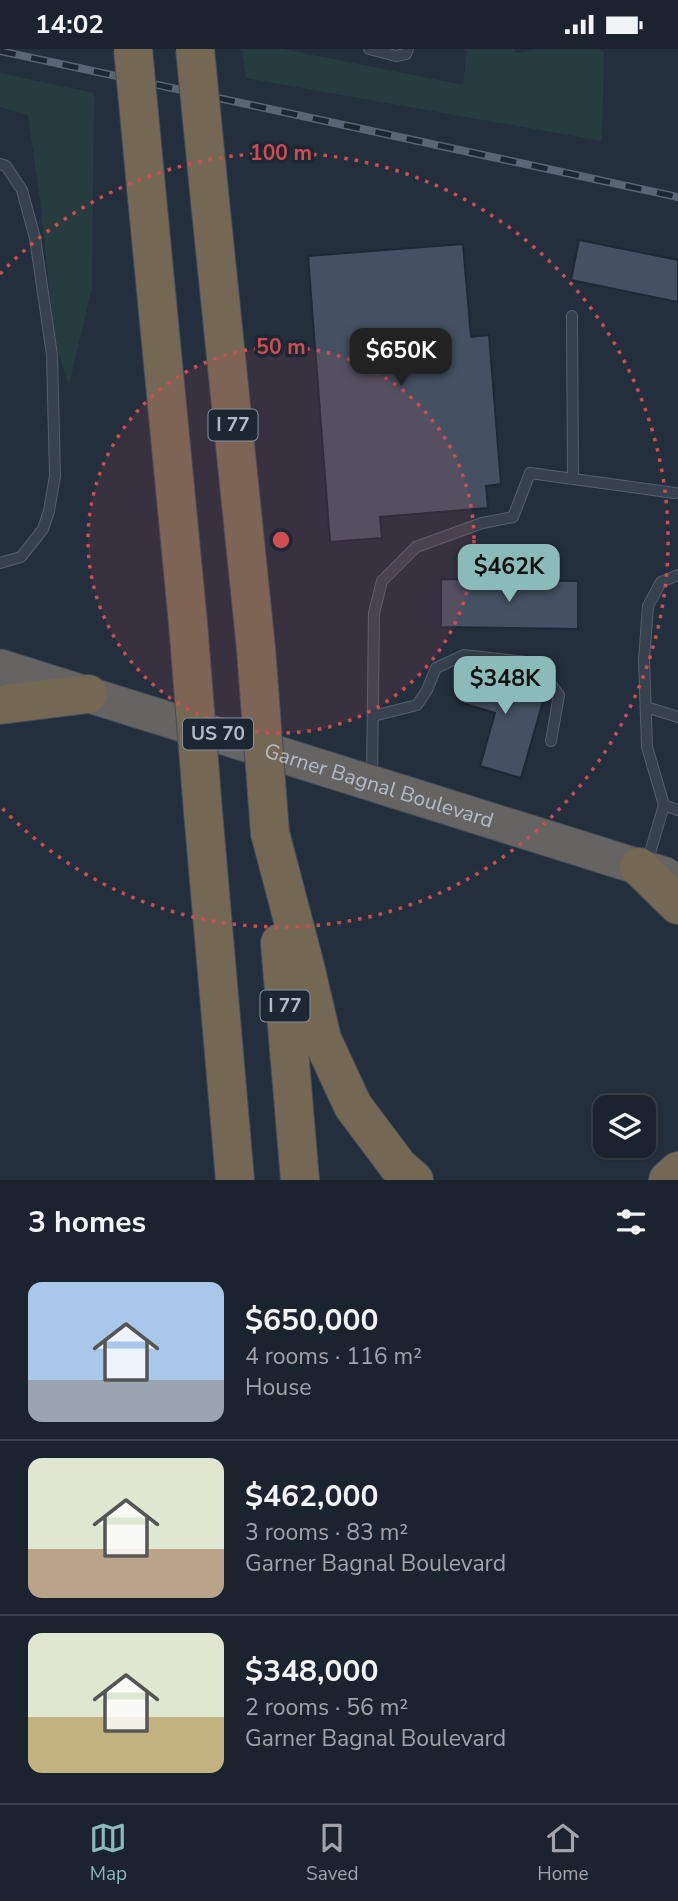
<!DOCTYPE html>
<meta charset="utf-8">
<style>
:root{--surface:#1b232e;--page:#282f3a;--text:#f1f3f6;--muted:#a0a4aa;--line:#39404a;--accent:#8bbbb9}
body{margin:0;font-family:"Nunito Sans",sans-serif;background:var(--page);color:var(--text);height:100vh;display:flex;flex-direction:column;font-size:26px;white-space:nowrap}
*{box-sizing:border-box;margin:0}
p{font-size:23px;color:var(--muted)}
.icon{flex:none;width:38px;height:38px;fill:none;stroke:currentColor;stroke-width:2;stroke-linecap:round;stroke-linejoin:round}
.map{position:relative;height:1131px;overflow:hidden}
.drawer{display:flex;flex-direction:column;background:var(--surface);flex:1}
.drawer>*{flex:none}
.controls{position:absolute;left:593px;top:1046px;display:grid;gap:14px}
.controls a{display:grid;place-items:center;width:63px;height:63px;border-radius:14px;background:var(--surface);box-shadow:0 2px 5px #0004,0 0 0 2px var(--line);font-size:35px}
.price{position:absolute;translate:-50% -60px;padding:0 16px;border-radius:14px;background:var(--accent);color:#111;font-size:23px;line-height:46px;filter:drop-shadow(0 2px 4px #0008)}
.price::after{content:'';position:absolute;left:50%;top:42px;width:21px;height:16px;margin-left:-10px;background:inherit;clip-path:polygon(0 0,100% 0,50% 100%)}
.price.selected{background:#222;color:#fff}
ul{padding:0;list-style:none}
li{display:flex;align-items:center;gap:21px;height:175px;padding:0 28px}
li+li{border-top:2px solid var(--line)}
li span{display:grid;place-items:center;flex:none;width:196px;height:140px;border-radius:14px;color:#555}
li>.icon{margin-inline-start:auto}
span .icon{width:84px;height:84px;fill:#fffc;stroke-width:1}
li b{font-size:30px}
h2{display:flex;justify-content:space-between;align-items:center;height:84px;padding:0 28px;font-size:30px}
.status{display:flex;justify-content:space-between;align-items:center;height:49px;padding:0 35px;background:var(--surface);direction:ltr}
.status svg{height:19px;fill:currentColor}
.dock{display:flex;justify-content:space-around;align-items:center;height:98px;border-top:2px solid var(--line);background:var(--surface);font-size:19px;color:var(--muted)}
.dock a{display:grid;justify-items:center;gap:4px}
.dock .selected{color:var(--accent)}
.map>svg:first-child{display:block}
.green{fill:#263c3f}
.building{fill:#455162;stroke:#1f2835;stroke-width:2}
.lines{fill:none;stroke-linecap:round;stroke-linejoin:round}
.service-casing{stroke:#565f6c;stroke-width:12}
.trunk-casing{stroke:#434c59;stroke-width:37}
.motorway-casing{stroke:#434c59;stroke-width:40}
.service{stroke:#38414e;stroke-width:10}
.trunk{stroke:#656462;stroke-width:35}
.motorway{stroke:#746855;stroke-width:38}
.rail-casing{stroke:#5a6575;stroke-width:8}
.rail{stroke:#1d2633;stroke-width:5;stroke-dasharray:16;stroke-linecap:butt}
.motorway-bridge-casing{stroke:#434c59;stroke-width:40;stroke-linecap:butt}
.motorway-bridge{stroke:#746855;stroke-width:38}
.ring{fill:none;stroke:#ce4d50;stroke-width:3.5;stroke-dasharray:3.5 7}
.labels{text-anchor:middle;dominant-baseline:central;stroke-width:7;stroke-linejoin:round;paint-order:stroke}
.shield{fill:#1d2633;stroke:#878f9c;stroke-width:2}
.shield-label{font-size:19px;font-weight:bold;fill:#b4bcc9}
.street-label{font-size:21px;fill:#b4bcc9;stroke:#1d2633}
.centre{fill:#ce4d50;stroke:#1d2633;stroke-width:3.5}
.ring-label{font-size:21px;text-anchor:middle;font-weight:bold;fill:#ce4d50;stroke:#1d2633;stroke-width:7;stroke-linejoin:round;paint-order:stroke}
</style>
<div class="status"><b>14:02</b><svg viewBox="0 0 49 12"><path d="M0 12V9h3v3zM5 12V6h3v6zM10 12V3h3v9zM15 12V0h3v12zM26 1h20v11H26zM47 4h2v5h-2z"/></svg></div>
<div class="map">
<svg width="678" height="1131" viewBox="0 0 678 1131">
<rect width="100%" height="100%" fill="#242f3e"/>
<path class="green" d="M 242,0 L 283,0 L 463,36 L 467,0 L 513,0 L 517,4 L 537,0 L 600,0 L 604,3 L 602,92 L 246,29 Z
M 0,24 L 94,44 L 92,239 L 69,336 L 55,293 L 40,151 L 28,66 L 0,58 Z"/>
<path class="building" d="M 579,191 L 678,211 L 678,253 L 571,231 Z
M 463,195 L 471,288 L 489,286 L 501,435 L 486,437 L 488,459 L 380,468 L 382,489 L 330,493 L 308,207 Z
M 441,530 L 578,532 L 578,580 L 441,578 Z
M 470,615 L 542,636 L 546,642 L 521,729 L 480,717 L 495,664 L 459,653 Z"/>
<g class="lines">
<defs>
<path id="service" d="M 369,0 L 396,7 L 406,5 L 408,0
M 0,115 L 6,117 L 22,141 L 35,189 L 52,306 L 55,427 L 49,462 L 43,480 L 21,508 L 0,514
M 572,267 L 573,430
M 646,658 L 678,668
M 373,667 L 417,656 L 427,641 L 436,619 L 464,606 L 535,614 L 559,646 L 551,692
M 372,728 L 374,564 L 382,532 L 416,498 L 482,474 L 513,468 L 530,424 L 675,444
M 664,756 L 678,761
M 647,814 L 664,756 L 647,698 L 644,611 L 648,557 L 661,533 L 678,526"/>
<g id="trunk">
<path id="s1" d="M 0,618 L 665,826"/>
</g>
<path id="motorway" d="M 146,138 L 188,574
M 210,152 L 256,600
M 0,656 L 88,645
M 203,762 L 235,1131
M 270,784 L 305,917 L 322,990 L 353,1057 L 398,1117 L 414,1131
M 639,818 L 678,856
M 280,894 L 300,1131
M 668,1131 L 678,1122"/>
</defs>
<use href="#service" class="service-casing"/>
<use href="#trunk" class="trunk-casing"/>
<use href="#motorway" class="motorway-casing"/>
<use href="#service" class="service"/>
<use href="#trunk" class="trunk"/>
<use href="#motorway" class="motorway"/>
<defs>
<path id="rail" d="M 0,2 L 678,148"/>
</defs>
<use href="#rail" class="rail-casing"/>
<use href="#rail" class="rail"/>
<defs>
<path id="motorway-bridge" d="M 133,0 L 146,138
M 195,0 L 210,152
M 188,574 L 203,762
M 256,600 L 270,784"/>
</defs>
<use href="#motorway-bridge" class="motorway-bridge-casing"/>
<use href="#motorway-bridge" class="motorway-bridge"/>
</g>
<circle cx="281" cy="491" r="193" fill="#ce4d50" fill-opacity=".12"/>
<g class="ring">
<circle cx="281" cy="491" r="193"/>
<path d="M0 225A387 387 0 1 1 0 757"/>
</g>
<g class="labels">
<g class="shield">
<rect x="208.5" y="360.5" width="49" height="31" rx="5"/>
<rect x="183" y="669.5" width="70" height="31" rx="5"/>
<rect x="260.5" y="941.5" width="49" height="31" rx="5"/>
</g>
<g class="shield-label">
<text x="233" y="376">I 77</text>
<text x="218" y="685">US 70</text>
<text x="285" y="957">I 77</text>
</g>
<g class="street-label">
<text stroke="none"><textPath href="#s1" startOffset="397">Garner Bagnal Boulevard</textPath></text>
</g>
</g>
<circle cx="281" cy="491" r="10" class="centre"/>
<g class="ring-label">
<text x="281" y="111">100 m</text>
<text x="281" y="305">50 m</text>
</g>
</svg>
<div class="controls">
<a><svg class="icon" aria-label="layers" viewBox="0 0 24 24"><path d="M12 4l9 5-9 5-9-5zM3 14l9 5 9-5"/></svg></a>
</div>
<b class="price selected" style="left:401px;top:339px">$650K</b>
<b class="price" style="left:509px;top:555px">$462K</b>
<b class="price" style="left:505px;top:667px">$348K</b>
</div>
<section class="drawer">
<h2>3 homes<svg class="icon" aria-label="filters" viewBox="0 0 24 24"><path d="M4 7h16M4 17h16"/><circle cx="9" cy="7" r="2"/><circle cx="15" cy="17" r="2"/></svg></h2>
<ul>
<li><span style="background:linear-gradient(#a9c7e8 70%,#9aa5b1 0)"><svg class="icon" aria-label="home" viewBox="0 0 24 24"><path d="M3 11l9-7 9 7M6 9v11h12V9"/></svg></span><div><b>$650,000</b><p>4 rooms · 116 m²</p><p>House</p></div></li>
<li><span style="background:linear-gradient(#dfe7d0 65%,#b9a48a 0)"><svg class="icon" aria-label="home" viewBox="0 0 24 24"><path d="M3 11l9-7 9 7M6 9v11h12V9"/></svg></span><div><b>$462,000</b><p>3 rooms · 83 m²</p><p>Garner Bagnal Boulevard</p></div></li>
<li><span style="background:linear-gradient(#dfe7d0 60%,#c2b280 0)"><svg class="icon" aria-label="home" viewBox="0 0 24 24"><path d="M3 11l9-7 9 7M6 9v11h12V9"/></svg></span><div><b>$348,000</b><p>2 rooms · 56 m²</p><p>Garner Bagnal Boulevard</p></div></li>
</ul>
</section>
<nav class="dock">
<a class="selected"><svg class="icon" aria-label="map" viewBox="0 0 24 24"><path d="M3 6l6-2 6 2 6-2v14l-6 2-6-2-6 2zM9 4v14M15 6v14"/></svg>Map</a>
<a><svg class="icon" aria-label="saved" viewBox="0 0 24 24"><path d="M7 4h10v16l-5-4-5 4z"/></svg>Saved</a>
<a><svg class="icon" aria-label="home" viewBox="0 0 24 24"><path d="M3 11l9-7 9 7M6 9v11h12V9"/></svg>Home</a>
</nav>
